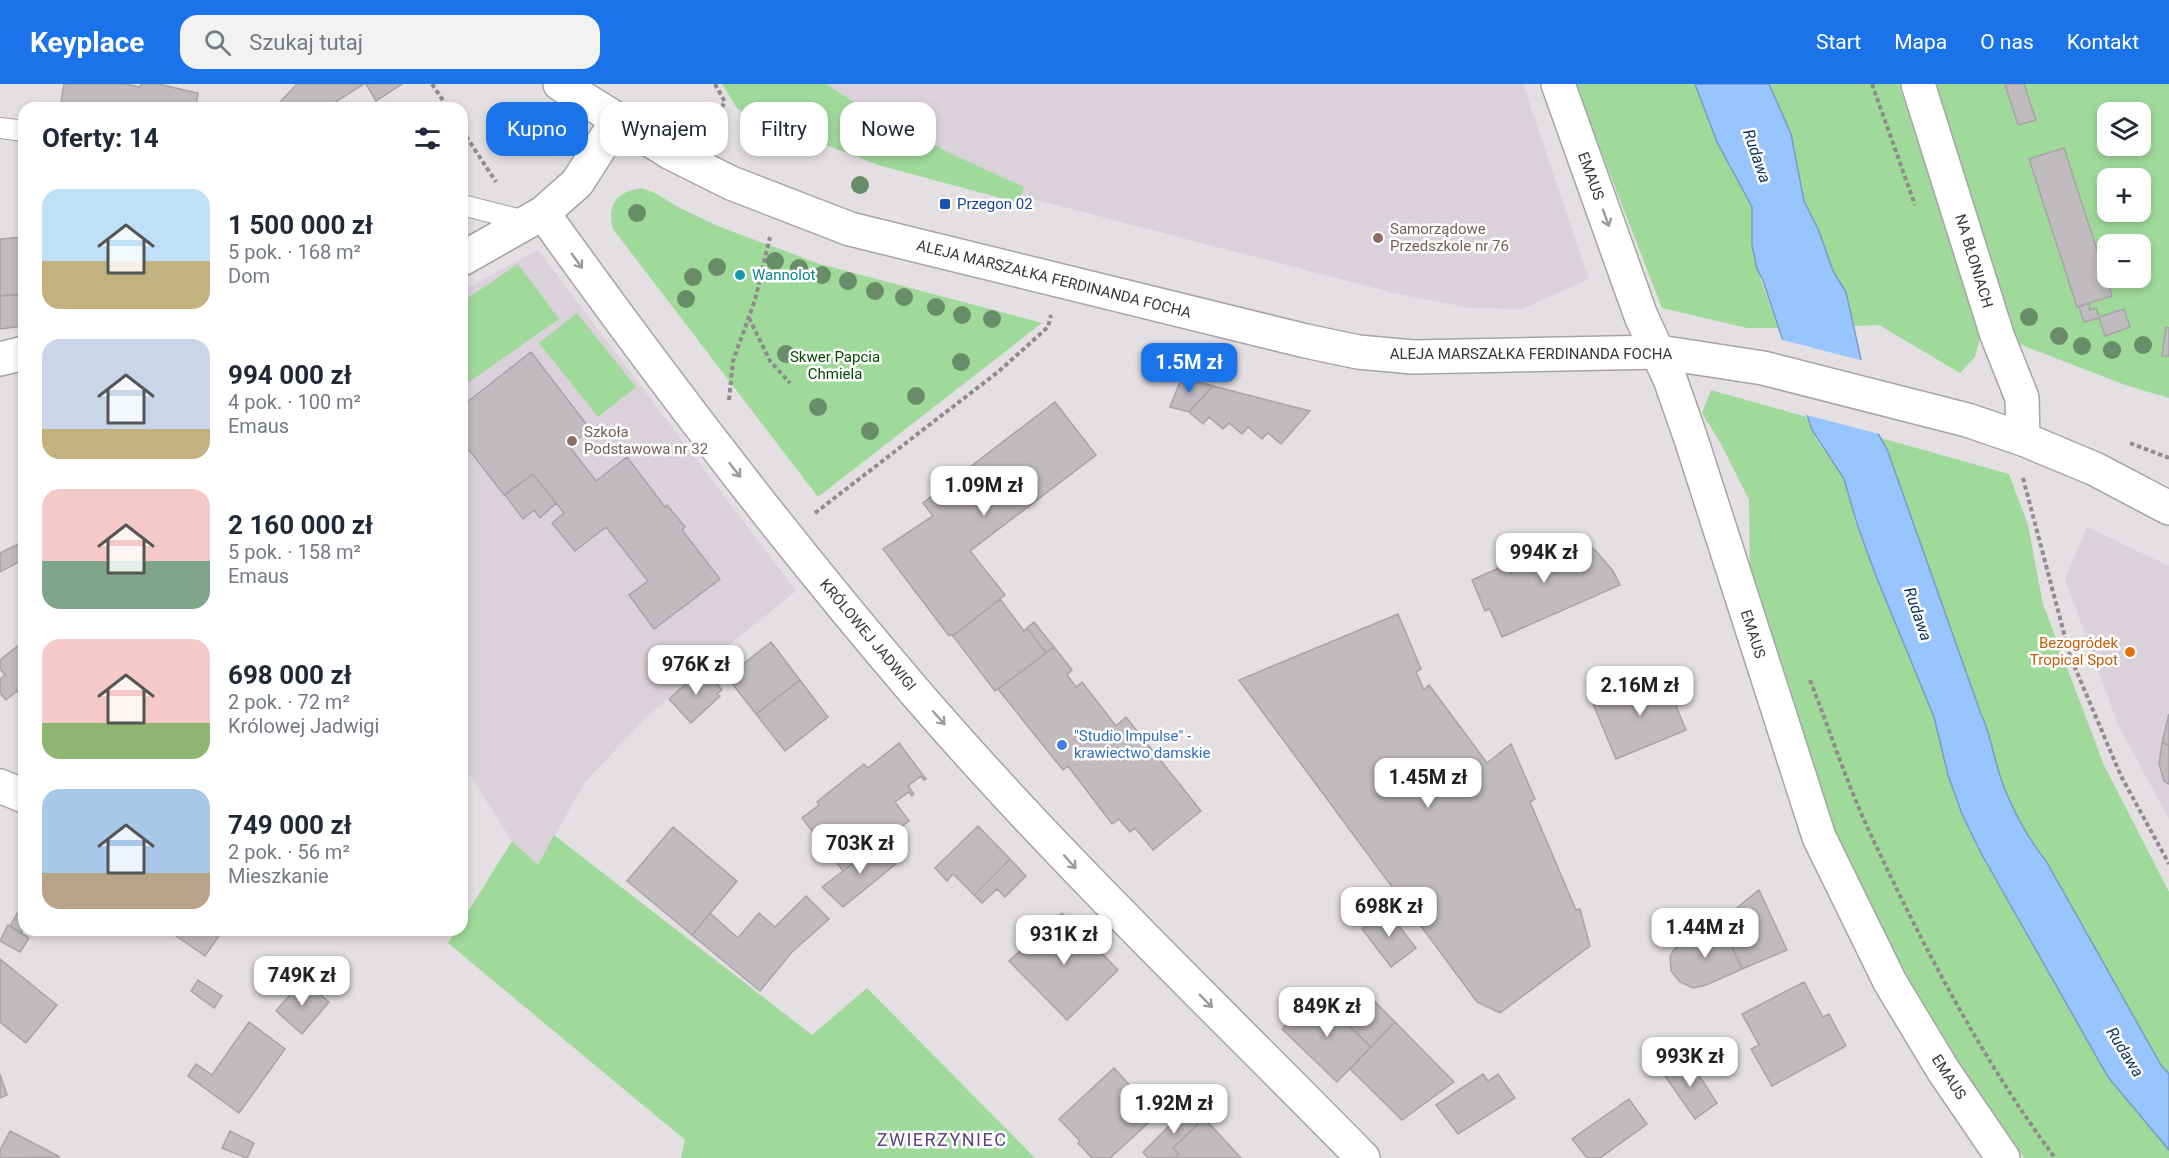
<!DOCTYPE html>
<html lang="pl">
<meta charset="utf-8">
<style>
:root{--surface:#fff;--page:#f2f2f3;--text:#1f2937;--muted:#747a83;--accent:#1a73e8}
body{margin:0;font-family:Roboto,sans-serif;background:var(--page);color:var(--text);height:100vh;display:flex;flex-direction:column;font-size:22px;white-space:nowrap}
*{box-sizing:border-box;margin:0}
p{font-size:20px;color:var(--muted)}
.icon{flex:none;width:33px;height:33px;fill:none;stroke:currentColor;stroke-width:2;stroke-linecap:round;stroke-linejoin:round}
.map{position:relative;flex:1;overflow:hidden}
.sheet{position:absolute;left:18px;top:18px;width:450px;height:834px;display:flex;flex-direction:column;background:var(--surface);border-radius:18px;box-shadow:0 3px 9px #0003}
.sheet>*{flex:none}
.top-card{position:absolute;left:486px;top:18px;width:570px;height:54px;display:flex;gap:12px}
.buttons{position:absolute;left:2097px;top:18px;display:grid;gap:12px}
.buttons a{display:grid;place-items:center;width:54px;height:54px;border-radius:12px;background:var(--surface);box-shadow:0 3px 9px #0003;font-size:30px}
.price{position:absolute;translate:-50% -51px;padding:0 14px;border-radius:12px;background:#fff;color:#222;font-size:20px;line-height:39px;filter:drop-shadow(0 2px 3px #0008)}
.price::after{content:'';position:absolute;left:50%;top:36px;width:18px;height:14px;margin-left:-9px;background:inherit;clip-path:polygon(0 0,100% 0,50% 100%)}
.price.active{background:var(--accent);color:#fff}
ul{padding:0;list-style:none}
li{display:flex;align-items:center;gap:18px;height:150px;padding:0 24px}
li span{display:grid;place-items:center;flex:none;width:168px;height:120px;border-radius:18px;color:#555}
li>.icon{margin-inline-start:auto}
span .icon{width:72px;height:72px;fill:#fffc;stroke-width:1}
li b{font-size:26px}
h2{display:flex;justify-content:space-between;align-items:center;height:72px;padding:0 24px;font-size:26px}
.chip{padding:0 21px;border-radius:18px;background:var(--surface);box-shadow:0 3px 9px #0003;font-size:21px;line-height:54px}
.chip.active{background:var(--accent);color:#fff}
header{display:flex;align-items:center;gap:36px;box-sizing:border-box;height:84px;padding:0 30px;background:var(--accent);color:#fff}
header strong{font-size:28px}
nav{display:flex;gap:33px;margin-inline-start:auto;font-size:21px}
.search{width:420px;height:54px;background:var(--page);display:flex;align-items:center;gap:15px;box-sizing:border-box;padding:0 21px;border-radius:18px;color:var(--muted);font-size:22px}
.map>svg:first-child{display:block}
.built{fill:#dbd1da}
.green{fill:#a0da9b;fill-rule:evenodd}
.water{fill:#98c5fd;stroke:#7c9ac2;stroke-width:1.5}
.pier{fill:#e4dfe3}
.building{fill:#c0bbbf;stroke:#a7a3a7;stroke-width:1.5}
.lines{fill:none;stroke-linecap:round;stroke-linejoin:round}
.service-casing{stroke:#a7a3a7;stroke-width:22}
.minor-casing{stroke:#a7a3a7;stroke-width:36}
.tertiary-casing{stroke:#a7a3a7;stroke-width:36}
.path{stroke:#8f8b8e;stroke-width:4;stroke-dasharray:4.5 3;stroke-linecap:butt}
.service{stroke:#fff;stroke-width:20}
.minor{stroke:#fff;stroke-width:33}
.tertiary{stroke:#fff;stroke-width:33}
.tree{fill:#698d68}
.oneway{stroke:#9c9b9c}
.transit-dot{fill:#1a4fb4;stroke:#fff;stroke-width:2}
.education-dot{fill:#8d6e63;stroke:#fff;stroke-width:2}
.culture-dot{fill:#0f9aa8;stroke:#fff;stroke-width:2}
.food-dot{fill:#e8710a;stroke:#fff;stroke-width:2}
.shop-dot{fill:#3f7fe0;stroke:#fff;stroke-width:2}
.labels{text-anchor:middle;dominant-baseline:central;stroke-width:5;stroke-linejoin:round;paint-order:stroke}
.street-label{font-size:15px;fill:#393739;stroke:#fff}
.transit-label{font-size:15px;fill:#164399;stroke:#fff;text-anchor:start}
.education-label{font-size:15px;fill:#785e54;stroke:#fff;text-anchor:start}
.culture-label{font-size:15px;fill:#0d838f;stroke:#fff;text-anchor:start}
.park-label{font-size:15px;fill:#044a03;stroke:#fff}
.food-label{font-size:15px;fill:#c56008;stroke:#fff;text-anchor:end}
.shop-label{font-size:15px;fill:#366cbe;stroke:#fff;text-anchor:start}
.water-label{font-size:16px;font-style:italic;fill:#0c335e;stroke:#fff}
.quarter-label{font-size:18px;letter-spacing:1.5px;fill:#5d4683;stroke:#fff}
</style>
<header>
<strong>Keyplace</strong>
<div class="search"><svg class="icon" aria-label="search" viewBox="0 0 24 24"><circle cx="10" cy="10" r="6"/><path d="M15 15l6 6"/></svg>Szukaj tutaj</div>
<nav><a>Start</a><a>Mapa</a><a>O nas</a><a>Kontakt</a></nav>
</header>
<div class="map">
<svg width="2169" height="1074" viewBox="0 0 2169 1074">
<rect width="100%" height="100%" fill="#e4dfe3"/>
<path class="built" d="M 826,0 L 1523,0 L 1589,195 L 1522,225 L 1470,224 L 1394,209 L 1021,112 L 1024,103 L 954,71 L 860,22 Z
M 538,166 L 796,507 L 708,578 L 642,638 L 585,698 L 538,781 L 512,757 L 462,679 L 462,207 Z
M 2087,443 L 2169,482 L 2169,735 L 2118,641 L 2065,495 Z"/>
<path class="green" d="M 722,0 L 826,0 L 860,22 L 954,71 L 1024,103 L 1019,119 L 878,81 L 745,30 L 736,23 Z
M 1575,0 L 1695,0 L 1717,58 L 1752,123 L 1752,161 L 1757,184 L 1778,244 L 1747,244 L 1662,224 Z
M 1769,0 L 1899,0 L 1981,250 L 1975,273 L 1960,289 L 1879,241 L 1853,242 L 1846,208 L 1833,187 L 1819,147 L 1804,117 L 1791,50 Z
M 1933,0 L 2169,0 L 2169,314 L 2125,301 L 2014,258 ZM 2108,28 L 2140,28 L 2140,62 L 2108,62 ZM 2108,94 L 2140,94 L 2140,128 L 2108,128 ZM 2108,160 L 2140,160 L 2140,194 L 2108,194 Z
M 642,104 L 655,109 L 678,123 L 720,143 L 820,180 L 1042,239 L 818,413 L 613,145 C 607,120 616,108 642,104 Z
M 518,180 L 559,235 L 462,303 L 462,218 Z
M 577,229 L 636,303 L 598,333 L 539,259 Z
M 1711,306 L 1807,333 L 1816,355 L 1844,395 L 1857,443 L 1876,492 L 1934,633 L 1948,691 L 1962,730 L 1981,769 L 2108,993 L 2169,1066 L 2169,1074 L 2024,1074 L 1945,959 L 1857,802 L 1815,699 L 1750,500 L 1749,416 L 1720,358 L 1702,329 Z
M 1881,354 L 2009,390 L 2028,441 L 2043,520 L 2104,681 L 2169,808 L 2169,990 L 2161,981 L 2046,777 C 2024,749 2005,713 1996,678 C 1991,661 1989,646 1981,630 L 1887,365 Z
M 554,751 L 812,951 L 867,904 L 1035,1074 L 681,1074 L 685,1056 L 448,859 L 456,846 L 462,846 L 462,837 L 512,757 L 538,781 Z"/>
<path class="water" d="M 1695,0 L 1769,0 L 1791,50 L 1804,117 L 1819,147 L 1833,187 L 1846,208 L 1877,348 L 1887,365 L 1981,630 C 1989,646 1991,661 1996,678 C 2005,713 2024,749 2046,777 L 2161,981 L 2169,990 L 2169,1066 L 2108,993 L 1981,769 L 1962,730 L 1948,691 L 1934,633 L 1876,492 L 1858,443 L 1844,395 L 1812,346 L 1763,196 L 1757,185 L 1752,161 L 1752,123 L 1717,58 Z"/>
<path class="pier" d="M 1779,255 L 1864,277 L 1883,351 L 1803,330 Z"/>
<path class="building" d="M 64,0 L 125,0 L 140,3 L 141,0 L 158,0 L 198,9 L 196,24 L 60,24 Z
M 297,0 L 364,0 L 326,24 L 286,24 L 281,17 Z
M 366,0 L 402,0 L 376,17 Z
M 2005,0 L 2024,0 L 2036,36 L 2018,41 Z
M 2064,64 L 2112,212 L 2077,223 L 2029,75 Z
M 24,153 L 24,210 L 0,212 L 0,155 Z
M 20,211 L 23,242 L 0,245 L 0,212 Z
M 2089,219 L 2090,226 L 2096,224 L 2099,233 L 2124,225 L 2130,243 L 2105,252 L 2099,234 L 2084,238 L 2079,223 Z
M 2166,243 L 2169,244 L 2169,272 L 2162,272 Z
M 531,268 L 590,345 L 569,362 L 596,397 L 627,373 L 665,423 L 667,421 L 685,443 L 682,446 L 720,495 L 654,545 L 629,511 L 648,497 L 606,443 L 575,467 L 552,439 L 564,429 L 533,390 L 504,411 L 462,357 L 462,322 Z
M 1182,293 L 1213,302 L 1189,328 L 1170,323 Z
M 1213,302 L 1310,327 L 1281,360 L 1268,349 L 1262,355 L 1248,343 L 1242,350 L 1229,339 L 1223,345 L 1209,333 L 1203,340 L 1189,328 Z
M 1055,318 L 1096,371 L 970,467 L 1005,511 L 953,552 L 952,550 L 949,552 L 883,465 L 933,432 L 923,419 Z
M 533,390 L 556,419 L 540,434 L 534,426 L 523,435 L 505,411 Z
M 1573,451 L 1595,466 L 1613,487 L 1620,501 L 1502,553 L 1490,525 L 1485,527 L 1472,496 Z
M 24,457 L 24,475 L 0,488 L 0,469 Z
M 1000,515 L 1024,547 L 1027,544 L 1046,569 L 995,607 L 953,552 Z
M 1398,530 L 1421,585 L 1416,588 L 1424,606 L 1429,601 L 1487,679 L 1511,660 L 1535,715 L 1530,718 L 1576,826 L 1580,825 L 1590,862 L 1500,929 L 1477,918 L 1239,596 Z
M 1034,538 L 1054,563 L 1046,569 L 1027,544 Z
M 24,557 L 24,616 L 17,607 L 6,616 L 0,609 L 0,595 L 5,591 L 0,585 L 0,576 Z
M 771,558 L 800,596 L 756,630 L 727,593 Z
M 1054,563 L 1072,586 L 1067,591 L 1076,603 L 1082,598 L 1116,642 L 1126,633 L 1201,727 L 1153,766 L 1135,744 L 1130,748 L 1119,735 L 1112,740 L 1068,682 L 1063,686 L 998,605 Z
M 703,584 L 722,606 L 717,610 L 720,612 L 691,639 L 669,615 Z
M 1663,591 L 1686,646 L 1616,675 L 1593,620 Z
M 800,596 L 828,633 L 785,667 L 756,630 Z
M 2169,630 L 2169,661 L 2162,659 Z
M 899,659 L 926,695 L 924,696 L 921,692 L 908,702 L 914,710 L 912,712 L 909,708 L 895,718 L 909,737 L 843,787 L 802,734 L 819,721 L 817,718 L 864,680 L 868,684 Z
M 2162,659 L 2169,661 L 2169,700 L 2164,697 L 2159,680 Z
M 978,742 L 1010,775 L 974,811 L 953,790 L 947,797 L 935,784 Z
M 673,743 L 737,797 L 692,851 L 627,797 Z
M 880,759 L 896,780 L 843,823 L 822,803 Z
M 1010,775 L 1026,792 L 1005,813 L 997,805 L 982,819 L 974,811 Z
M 1759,806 L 1787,866 L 1742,885 L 1722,840 L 1739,822 Z
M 806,812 L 829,835 L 791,869 L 760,907 L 692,851 L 710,829 L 738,854 L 759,829 L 775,843 Z
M 22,821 L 24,821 L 24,844 L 21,849 L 10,842 Z
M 1387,826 L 1416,864 L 1391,883 L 1362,845 Z
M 1062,829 L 1118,886 L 1067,936 L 1009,877 Z
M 1722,840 L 1742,885 L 1706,901 L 1693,904 L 1680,898 L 1671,887 L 1670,873 L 1673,867 L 1683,857 Z
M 8,841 L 29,854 L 20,868 L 0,857 Z
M 174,846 L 223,846 L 205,872 L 172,849 Z
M 0,875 L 57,921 L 26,959 L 0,938 Z
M 198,896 L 222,912 L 214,924 L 191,907 Z
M 303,896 L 329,918 L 302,950 L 276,927 Z
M 1804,898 L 1823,933 L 1829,930 L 1846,962 L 1772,1002 L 1751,965 L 1759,961 L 1742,930 Z
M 1316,910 L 1371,963 L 1337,998 L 1282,945 Z
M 1372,915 L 1395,938 L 1371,963 L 1338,931 L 1344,925 L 1353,934 Z
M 249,938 L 285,965 L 239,1029 L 188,992 L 196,980 L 212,991 Z
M 1395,938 L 1454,998 L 1402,1036 L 1350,985 Z
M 1687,973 L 1717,1019 L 1695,1035 L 1663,989 Z
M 1114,984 L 1157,1031 L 1110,1074 L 1092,1074 L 1078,1059 L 1080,1057 L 1059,1035 Z
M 0,990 L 7,1011 L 0,1014 Z
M 1483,990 L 1488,997 L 1498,990 L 1515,1014 L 1458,1050 L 1436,1021 Z
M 1629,1015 L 1647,1040 L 1600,1074 L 1587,1074 L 1572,1055 Z
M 1191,1020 L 1204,1034 L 1173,1064 L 1179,1070 L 1175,1074 L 1148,1074 L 1143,1068 Z
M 1204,1034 L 1241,1074 L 1175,1074 L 1179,1070 L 1173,1064 Z
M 10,1047 L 60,1073 L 0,1074 L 0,1066 Z
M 230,1047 L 254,1059 L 247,1074 L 222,1064 Z"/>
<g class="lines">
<defs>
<path id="service" d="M 0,44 L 24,47
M 462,121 L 529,138"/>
<path id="minor" d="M 1558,0 L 1641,232 L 1670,295 L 1691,355 L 1819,753 L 1890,898 L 1943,986 L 2003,1074
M 1918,0 L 1997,251 L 2022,314 L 2023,355
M 543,129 C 659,291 780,450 910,602 C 1052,768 1210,918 1363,1074
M 462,175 L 543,129 L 577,99 L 617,37
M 0,275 L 24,269
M 0,702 L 24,712"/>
<path id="tertiary" d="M 560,0 L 671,69 L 731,99 L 850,145 L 1306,257 L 1358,268 L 1413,273 L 1659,268 L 1763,284 L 1967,336 L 2023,355 L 2095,385 L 2169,424"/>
</defs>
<use href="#service" class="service-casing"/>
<use href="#minor" class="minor-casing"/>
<use href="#tertiary" class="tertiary-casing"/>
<path class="path" d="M 432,0 L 448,24
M 715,0 L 725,18 L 719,28
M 1872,0 L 1915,121
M 462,46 L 496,98
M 749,234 L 770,277 L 790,299
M 729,316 L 733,277 L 755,216 L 770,153
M 2130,359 L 2169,374
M 2023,394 L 2070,572 L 2121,692 L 2169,780
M 815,429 L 998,288 L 1048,243 L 1051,231
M 1810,596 C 1830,647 1847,700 1870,749 C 1923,862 1981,974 2055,1074"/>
<use href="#service" class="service"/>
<use href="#minor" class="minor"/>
<use href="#tertiary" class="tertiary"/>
</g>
<g class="tree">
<circle cx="496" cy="42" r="9"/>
<circle cx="860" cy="101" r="9"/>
<circle cx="637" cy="129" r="9"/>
<circle cx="775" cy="177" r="9"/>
<circle cx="717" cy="183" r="9"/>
<circle cx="799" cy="184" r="9"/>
<circle cx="822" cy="191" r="9"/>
<circle cx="693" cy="193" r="9"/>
<circle cx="848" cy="197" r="9"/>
<circle cx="875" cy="207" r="9"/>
<circle cx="904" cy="213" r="9"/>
<circle cx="686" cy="215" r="9"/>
<circle cx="936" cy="223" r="9"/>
<circle cx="962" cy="231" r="9"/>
<circle cx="2029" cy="233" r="9"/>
<circle cx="992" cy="235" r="9"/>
<circle cx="2059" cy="252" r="9"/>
<circle cx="2143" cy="261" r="9"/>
<circle cx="2082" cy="262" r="9"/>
<circle cx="2112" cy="266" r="9"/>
<circle cx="786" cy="270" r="9"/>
<circle cx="961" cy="278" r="9"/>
<circle cx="916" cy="312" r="9"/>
<circle cx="818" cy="323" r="9"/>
<circle cx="870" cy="347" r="9"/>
</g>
<defs><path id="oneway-shaft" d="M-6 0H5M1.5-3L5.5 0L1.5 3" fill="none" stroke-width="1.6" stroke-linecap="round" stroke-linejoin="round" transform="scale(1.5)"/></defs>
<g class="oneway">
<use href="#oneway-shaft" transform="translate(1606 134) rotate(70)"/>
<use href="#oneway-shaft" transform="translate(577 177) rotate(54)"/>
<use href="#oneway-shaft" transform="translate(735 386) rotate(52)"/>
<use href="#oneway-shaft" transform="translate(939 634) rotate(48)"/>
<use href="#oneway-shaft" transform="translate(1070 778) rotate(48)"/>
<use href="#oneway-shaft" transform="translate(1206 917) rotate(45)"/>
</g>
<rect class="transit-dot" x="939" y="114" width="12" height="12" rx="3"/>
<g class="education-dot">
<circle cx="1378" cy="154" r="6"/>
<circle cx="572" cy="357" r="6"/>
</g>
<circle class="culture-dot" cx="740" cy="191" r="6"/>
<circle class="food-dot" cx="2130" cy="568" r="6"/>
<circle class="shop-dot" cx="1062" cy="661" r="6"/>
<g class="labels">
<g class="street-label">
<text transform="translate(1591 92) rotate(70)">EMAUS</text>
<text transform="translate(1974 177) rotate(73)">NA BŁONIACH</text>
<text transform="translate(1054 195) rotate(14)">ALEJA MARSZAŁKA FERDINANDA FOCHA</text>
<text x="1531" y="270">ALEJA MARSZAŁKA FERDINANDA FOCHA</text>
<text transform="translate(1753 550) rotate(72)">EMAUS</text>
<text transform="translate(868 551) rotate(50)">KRÓLOWEJ JADWIGI</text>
<text transform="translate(1949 993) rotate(57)">EMAUS</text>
</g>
<g class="transit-label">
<text x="957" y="120">Przegon 02</text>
</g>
<g class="education-label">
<text x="1390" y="145">Samorządowe<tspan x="1390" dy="17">Przedszkole nr 76</tspan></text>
<text x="584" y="348">Szkoła<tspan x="584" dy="17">Podstawowa nr 32</tspan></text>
</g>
<g class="culture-label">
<text x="752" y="191">Wannolot</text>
</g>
<g class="park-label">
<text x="835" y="273">Skwer Papcia<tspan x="835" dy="17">Chmiela</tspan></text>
</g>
<g class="food-label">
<text x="2118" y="559">Bezogródek<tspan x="2118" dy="17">Tropical Spot</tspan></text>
</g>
<g class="shop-label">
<text x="1074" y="652">"Studio Impulse" -<tspan x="1074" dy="17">krawiectwo damskie</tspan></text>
</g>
<g class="water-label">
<text transform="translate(1757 72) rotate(71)">Rudawa</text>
<text transform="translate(1918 530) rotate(71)">Rudawa</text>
<text transform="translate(2125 968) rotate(58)">Rudawa</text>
</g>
<g class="quarter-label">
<text x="942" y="1055">ZWIERZYNIEC</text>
</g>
</g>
</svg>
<div class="buttons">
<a><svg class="icon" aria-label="layers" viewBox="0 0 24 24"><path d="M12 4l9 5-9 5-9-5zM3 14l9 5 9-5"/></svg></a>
<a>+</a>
<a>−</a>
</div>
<b class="price active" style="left:1189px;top:310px">1.5M zł</b>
<b class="price" style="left:984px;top:433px">1.09M zł</b>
<b class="price" style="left:1544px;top:500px">994K zł</b>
<b class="price" style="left:696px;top:612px">976K zł</b>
<b class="price" style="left:1640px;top:633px">2.16M zł</b>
<b class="price" style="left:1428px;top:725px">1.45M zł</b>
<b class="price" style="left:860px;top:791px">703K zł</b>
<b class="price" style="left:1389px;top:854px">698K zł</b>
<b class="price" style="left:1705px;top:875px">1.44M zł</b>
<b class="price" style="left:1064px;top:882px">931K zł</b>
<b class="price" style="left:302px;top:923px">749K zł</b>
<b class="price" style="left:1327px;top:954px">849K zł</b>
<b class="price" style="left:1690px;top:1004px">993K zł</b>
<b class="price" style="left:1174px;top:1051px">1.92M zł</b>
<div class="top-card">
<a class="chip active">Kupno</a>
<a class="chip">Wynajem</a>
<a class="chip">Filtry</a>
<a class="chip">Nowe</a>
</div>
<section class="sheet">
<h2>Oferty: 14<svg class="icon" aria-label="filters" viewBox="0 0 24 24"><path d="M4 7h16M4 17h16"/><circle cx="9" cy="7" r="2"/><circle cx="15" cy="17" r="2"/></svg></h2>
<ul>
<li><span style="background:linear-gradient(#bfe0f5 60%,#c2b280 0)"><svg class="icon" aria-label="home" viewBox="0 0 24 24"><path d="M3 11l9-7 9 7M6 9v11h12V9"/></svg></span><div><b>1 500 000 zł</b><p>5 pok. · 168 m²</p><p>Dom</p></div></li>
<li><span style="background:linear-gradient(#c9d6e8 75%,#c2b280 0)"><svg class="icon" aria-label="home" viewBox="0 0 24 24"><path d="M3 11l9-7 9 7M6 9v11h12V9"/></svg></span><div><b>994 000 zł</b><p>4 pok. · 100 m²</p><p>Emaus</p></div></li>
<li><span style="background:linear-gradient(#f6c9c9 60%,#7fa58c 0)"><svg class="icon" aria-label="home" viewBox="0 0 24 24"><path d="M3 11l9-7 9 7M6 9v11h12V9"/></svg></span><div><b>2 160 000 zł</b><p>5 pok. · 158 m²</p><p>Emaus</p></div></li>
<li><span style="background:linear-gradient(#f6c9c9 70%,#8fb573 0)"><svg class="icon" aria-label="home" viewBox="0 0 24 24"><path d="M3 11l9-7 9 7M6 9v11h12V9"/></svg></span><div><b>698 000 zł</b><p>2 pok. · 72 m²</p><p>Królowej Jadwigi</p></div></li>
<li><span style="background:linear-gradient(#a9c7e8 70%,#b9a48a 0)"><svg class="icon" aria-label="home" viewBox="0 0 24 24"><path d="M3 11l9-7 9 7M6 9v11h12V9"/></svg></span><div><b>749 000 zł</b><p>2 pok. · 56 m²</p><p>Mieszkanie</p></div></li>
</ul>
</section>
</div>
